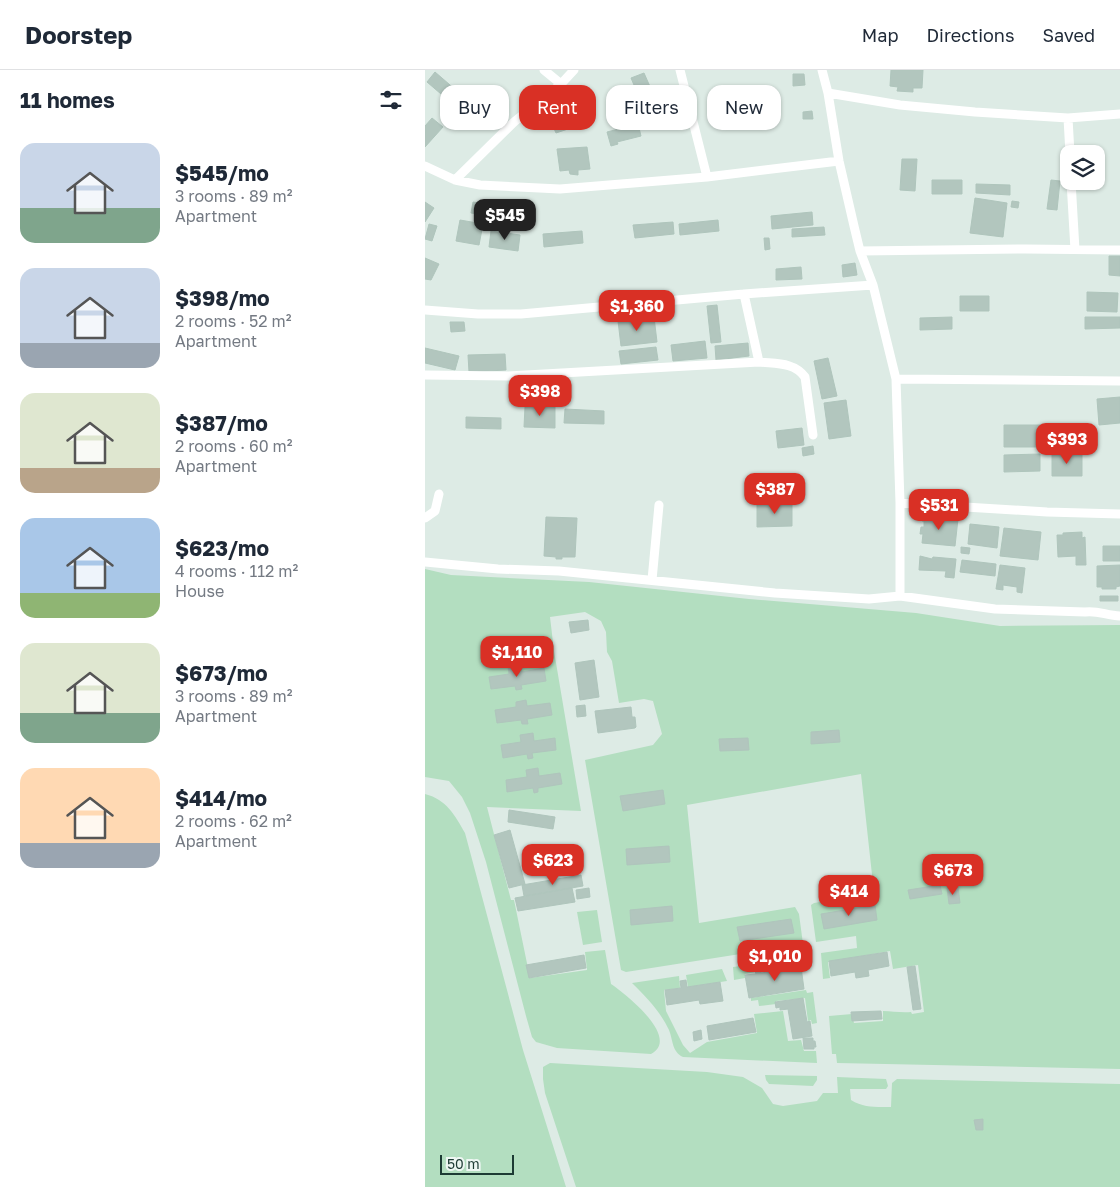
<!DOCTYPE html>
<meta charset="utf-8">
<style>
:root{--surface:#fff;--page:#f2f2f3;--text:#1f2937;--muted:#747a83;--line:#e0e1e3;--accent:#d93025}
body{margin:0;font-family:"Golos Text",sans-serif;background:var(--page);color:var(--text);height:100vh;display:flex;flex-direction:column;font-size:19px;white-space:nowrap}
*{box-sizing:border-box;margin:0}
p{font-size:16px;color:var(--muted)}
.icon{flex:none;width:28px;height:28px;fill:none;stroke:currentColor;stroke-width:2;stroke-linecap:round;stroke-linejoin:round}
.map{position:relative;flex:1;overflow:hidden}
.drawer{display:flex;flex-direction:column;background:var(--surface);width:425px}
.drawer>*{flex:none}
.banner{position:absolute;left:15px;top:15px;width:475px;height:45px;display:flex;gap:10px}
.buttons{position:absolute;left:635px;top:75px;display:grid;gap:10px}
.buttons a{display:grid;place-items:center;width:45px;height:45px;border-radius:10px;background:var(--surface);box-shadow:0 1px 4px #0004;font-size:25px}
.scale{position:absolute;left:15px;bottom:12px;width:74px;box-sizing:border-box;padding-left:5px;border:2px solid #1d3b34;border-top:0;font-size:14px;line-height:18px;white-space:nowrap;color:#1d3b34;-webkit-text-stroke:4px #eef7f3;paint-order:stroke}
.price{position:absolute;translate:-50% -42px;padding:0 11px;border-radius:10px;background:var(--accent);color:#fff;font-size:16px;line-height:32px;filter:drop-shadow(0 1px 2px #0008)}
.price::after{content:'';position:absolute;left:50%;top:30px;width:15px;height:11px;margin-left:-8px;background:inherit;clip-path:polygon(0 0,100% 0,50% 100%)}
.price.current{background:#222;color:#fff}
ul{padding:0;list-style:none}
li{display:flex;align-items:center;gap:15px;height:125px;padding:0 20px}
li span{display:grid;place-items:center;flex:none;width:140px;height:100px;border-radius:15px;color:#555}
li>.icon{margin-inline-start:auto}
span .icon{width:60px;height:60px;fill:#fffc;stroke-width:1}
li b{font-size:21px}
h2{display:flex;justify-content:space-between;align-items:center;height:60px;padding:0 20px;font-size:21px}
.tag{padding:0 18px;border-radius:15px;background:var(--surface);box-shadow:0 1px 4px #0004;font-size:18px;line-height:45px}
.tag.current{background:var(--accent);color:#fff}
header{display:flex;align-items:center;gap:30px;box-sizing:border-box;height:70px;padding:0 25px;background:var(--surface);border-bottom:1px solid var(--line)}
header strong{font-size:24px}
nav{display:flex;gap:28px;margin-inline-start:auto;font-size:18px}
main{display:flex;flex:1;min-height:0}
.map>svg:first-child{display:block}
.green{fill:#b3dec0}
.building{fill:#b2c6be;stroke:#afc5bc}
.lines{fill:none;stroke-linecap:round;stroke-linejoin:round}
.street{stroke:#fff;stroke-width:9}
</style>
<header>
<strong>Doorstep</strong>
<nav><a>Map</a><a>Directions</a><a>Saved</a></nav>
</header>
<main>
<section class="drawer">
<h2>11 homes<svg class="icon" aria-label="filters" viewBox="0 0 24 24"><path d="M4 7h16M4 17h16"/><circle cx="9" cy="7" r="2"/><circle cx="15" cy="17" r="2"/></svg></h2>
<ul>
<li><span style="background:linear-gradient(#c9d6e8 65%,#7fa58c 0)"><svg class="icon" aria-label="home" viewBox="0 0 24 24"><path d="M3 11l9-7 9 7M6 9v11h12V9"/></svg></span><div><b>$545/mo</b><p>3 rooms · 89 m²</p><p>Apartment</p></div></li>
<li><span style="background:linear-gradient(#c9d6e8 75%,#9aa5b1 0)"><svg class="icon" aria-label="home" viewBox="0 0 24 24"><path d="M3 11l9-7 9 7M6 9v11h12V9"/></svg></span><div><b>$398/mo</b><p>2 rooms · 52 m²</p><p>Apartment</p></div></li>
<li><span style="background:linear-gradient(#dfe7d0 75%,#b9a48a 0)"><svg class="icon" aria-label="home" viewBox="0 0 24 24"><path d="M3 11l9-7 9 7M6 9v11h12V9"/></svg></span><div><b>$387/mo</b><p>2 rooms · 60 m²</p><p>Apartment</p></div></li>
<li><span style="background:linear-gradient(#a9c7e8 75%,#8fb573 0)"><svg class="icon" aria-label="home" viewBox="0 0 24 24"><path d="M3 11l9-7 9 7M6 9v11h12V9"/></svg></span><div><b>$623/mo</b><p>4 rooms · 112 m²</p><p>House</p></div></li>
<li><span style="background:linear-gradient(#dfe7d0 70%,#7fa58c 0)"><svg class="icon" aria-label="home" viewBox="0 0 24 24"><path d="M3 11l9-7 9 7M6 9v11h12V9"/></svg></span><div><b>$673/mo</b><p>3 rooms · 89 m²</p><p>Apartment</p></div></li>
<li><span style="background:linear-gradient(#ffd9b3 75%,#9aa5b1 0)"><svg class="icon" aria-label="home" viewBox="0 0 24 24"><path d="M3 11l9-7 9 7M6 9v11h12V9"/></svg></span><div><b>$414/mo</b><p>2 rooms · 62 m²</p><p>Apartment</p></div></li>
</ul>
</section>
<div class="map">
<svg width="695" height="1117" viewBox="0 0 695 1117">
<rect width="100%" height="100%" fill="#ddebe5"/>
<path class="green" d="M 0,499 L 26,505 L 164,512 L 324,529 L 491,543 L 575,556 L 695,555 L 695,999 L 412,993 L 411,984 L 407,984 L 404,946 L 427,944 L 429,953 L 458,951 L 458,941 C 467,941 476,943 486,942 L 487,944 L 499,942 L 493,895 L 468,899 L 465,881 L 403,892 L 405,908 L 398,909 L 396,883 L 432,878 L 431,866 L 391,872 L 386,835 L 389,833 L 449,823 L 436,704 L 262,735 L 274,853 L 370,837 L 374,844 L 378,874 L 201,902 L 196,900 L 160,690 L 228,675 L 237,664 L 228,631 L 219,629 L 194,633 L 187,591 L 182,582 L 181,562 L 176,551 L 160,542 L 125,547 L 129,581 L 156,741 L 62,737 L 86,830 L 89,830 L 105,908 L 162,900 L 160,882 L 180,880 L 186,914 C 201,924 256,968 226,984 L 132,978 L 111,972 L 107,967 L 101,946 L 61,792 L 45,743 L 37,727 L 24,711 L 0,707 Z
M 0,724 C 22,730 29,744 40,763 L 98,980 L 141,1117 L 0,1117 Z
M 172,840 L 177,872 L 158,875 L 152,842 Z
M 379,887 L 385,894 L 365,897 L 363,895 L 362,889 Z
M 358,890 L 359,895 L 358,895 L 358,898 L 337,901 L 335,900 L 334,893 Z
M 330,894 L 330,902 L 320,904 L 320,908 L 309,910 L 308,897 Z
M 297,899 L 302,911 L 263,917 L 261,905 Z
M 254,906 L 255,918 L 239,920 L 241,941 L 258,975 L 265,983 L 282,972 L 332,963 L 329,944 L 358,941 L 363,971 L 376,970 L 379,981 L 391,981 L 392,993 L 258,987 C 247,982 248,970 244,960 C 235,941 222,928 207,913 Z
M 381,920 L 382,923 L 388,922 L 392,953 L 387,954 L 386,950 L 383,951 L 380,928 L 351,931 L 351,934 L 334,936 L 333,930 L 326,931 L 326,928 Z
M 125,993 L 282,1002 L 318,1007 L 337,1018 L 348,1034 L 358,1036 L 392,1031 L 398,1023 L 413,1023 L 412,1007 L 461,1009 L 463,1016 L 461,1019 L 425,1019 L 426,1030 C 439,1038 451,1037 466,1037 L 467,1013 L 472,1009 L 695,1014 L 695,1117 L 151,1117 L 120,1023 L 118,1009 L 118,997 Z
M 340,1005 L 392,1006 L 392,1010 L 388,1016 L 344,1014 L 341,1010 Z"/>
<path class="building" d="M 466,0 L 498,0 L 497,18 L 488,18 L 488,22 L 472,21 L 473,17 L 465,16 Z
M 10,2 L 39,27 L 30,36 L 2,12 Z
M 219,3 L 234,37 L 221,43 L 206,8 Z
M 368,4 L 379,4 L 380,15 L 368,16 Z
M 199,25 L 209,33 L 199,45 L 190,36 Z
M 127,30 L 134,43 L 122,49 L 116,37 Z
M 160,40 L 164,52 L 131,63 L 126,52 Z
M 387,41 L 388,49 L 378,49 L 378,42 Z
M 7,48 L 18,57 L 0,77 L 0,56 Z
M 213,54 L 216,66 L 192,72 L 193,74 L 186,76 L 182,62 Z
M 162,77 L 165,99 L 153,100 L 153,105 L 145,104 L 144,100 L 135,101 L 132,79 Z
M 477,89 L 492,89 L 490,121 L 475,120 Z
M 507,110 L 537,110 L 537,124 L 507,124 Z
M 626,110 L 635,111 L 632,140 L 622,139 Z
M 551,114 L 585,115 L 585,125 L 551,123 Z
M 550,128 L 582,133 L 578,167 L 545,163 Z
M 587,131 L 594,132 L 593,138 L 586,137 Z
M 0,132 L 9,138 L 0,152 Z
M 48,132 L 55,133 L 53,144 L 46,143 Z
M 387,142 L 388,155 L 347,159 L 346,146 Z
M 35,150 L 58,154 L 54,175 L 31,171 Z
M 293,150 L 294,161 L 255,165 L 254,154 Z
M 248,152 L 249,164 L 210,168 L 208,155 Z
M 4,154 L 12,156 L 7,171 L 0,169 Z
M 399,157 L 400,165 L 367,167 L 367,159 Z
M 66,161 L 95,165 L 93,181 L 64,177 Z
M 157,161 L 158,173 L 119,177 L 118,164 Z
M 339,168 L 344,168 L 345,179 L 340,180 Z
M 684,186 L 695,186 L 695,206 L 684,205 Z
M 0,188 L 14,194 L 6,210 L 0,209 Z
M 430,193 L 432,205 L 418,207 L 417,195 Z
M 376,197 L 377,209 L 351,210 L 351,199 Z
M 662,222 L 693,223 L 692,242 L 662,241 Z
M 535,226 L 564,226 L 564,241 L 535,241 Z
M 292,235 L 296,272 L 286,273 L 282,236 Z
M 229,247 L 232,272 L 196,276 L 193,251 Z
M 527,247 L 527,259 L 495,260 L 495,248 Z
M 660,247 L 695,247 L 695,258 L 660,259 Z
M 25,252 L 39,252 L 40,261 L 26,262 Z
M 280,271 L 282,288 L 248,291 L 246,275 Z
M 323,273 L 324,286 L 291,290 L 290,276 Z
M 231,277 L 233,290 L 196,294 L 194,281 Z
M 0,278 L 34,286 L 30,300 L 0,293 Z
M 80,284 L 81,300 L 44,302 L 43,285 Z
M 403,288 L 412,326 L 397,329 L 389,291 Z
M 695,327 L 695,353 L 674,355 L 672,329 Z
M 421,330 L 426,366 L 404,369 L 399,333 Z
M 100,337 L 130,337 L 130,358 L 99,357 Z
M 140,339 L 179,341 L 179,354 L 139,353 Z
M 41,347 L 76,348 L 76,359 L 41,358 Z
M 579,355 L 616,355 L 615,377 L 579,377 Z
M 377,358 L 379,375 L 353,378 L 351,361 Z
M 388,376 L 389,384 L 378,386 L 377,378 Z
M 615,384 L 615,401 L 579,402 L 579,385 Z
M 657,384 L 657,406 L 627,406 L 627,385 Z
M 367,433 L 367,456 L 332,457 L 332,434 Z
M 497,444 L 502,444 L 502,446 L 533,449 L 530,476 L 497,473 L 498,464 L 495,464 L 496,457 L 499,457 L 499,451 L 497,451 Z
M 121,447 L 152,448 L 150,487 L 137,487 L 137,489 L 131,489 L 131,487 L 119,486 Z
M 545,454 L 574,457 L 572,478 L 543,474 Z
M 579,458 L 616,462 L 613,490 L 575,486 Z
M 657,462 L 657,468 L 660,467 L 661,495 L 651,495 L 651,486 L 633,487 L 632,465 L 638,465 L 638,463 Z
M 678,476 L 695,476 L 695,491 L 678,491 Z
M 536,477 L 545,478 L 544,484 L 536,483 Z
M 495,486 L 507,489 L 508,487 L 531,489 L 529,508 L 520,507 L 521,501 L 494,500 Z
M 537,490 L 571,494 L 570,506 L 535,502 Z
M 575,495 L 600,498 L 597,523 L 592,522 L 592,517 L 578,515 L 578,520 L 571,519 Z
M 695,495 L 695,516 L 691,517 L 691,519 L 677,519 L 677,517 L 672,517 L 672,496 Z
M 675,526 L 693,526 L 693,531 L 675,531 Z
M 163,550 L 164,560 L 146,563 L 144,552 Z
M 169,590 L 174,627 L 155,630 L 150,593 Z
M 95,594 L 97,602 L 119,598 L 121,611 L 96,615 L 97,619 L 91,620 L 90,616 L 66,619 L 64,607 L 84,604 L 83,596 Z
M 101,630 L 102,636 L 125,633 L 127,645 L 102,649 L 103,654 L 97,654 L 96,650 L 72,653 L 70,640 L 91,637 L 91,632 Z
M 160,635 L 161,646 L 152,647 L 151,636 Z
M 206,637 L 207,647 L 210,647 L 211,657 L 210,658 L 173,663 L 170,641 Z
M 414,660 L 415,672 L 386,674 L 386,662 Z
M 108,663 L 109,671 L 130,668 L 131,680 L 107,683 L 108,688 L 103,689 L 102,684 L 78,688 L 76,675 L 96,672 L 95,665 Z
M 323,668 L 324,680 L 295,681 L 294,669 Z
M 113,698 L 114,706 L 135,703 L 137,714 L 113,718 L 113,722 L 109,723 L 108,718 L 82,722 L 81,710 L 102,707 L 101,700 Z
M 238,720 L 240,734 L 198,741 L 195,726 Z
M 84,740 L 130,747 L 128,759 L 83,752 Z
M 85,760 L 100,814 L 84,818 L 69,765 Z
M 244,776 L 245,792 L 202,795 L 201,779 Z
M 156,805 L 158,816 L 99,826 L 97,815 Z
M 515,815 L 517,824 L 485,829 L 483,820 Z
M 533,817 L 535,833 L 524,834 L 522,818 Z
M 147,818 L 150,832 L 93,841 L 90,828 Z
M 164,818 L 165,827 L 152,829 L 151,820 Z
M 450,835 L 452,850 L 399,859 L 396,844 Z
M 247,836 L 248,851 L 206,855 L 205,840 Z
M 366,849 L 369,863 L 315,871 L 312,857 Z
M 462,882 L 464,896 L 443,900 L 444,906 L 431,908 L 430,902 L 406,906 L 404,891 Z
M 159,885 L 161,898 L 104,908 L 101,895 Z
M 364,895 L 364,898 L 376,897 L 379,919 L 324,928 L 320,905 L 331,904 L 330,901 L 336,900 L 336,903 L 357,900 L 357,896 Z
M 490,896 L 496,939 L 488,940 L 482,897 Z
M 261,910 L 262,917 L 295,912 L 298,931 L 275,934 L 274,930 L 242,935 L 240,920 L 256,918 L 255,911 Z
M 378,928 L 382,952 L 385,951 L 387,966 L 368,969 L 363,939 L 355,940 L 355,937 L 351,938 L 350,932 Z
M 456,941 L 457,949 L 427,951 L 426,942 Z
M 328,948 L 331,962 L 284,970 L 282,956 Z
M 276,960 L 277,969 L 269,971 L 268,962 Z
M 378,968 L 388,968 L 388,971 L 390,971 L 391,977 L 389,977 L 389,979 L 379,979 Z
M 558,1049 L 558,1060 L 551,1060 L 549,1050 Z"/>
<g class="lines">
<path class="street" d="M 119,0 L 136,14
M 255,0 L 282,107
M 397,0 L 403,23 L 414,91 L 429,156 L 435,181 L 448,215 L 471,309 L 475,433 L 475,526
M 403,23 L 475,35 L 550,42 L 643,48 L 695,44
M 643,48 L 645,84
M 0,96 L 30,110 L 55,115 L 135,119 L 282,107 L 414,91
M 30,110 L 89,52 L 136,14 L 149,0
M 646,111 L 650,180
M 435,181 L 600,179 L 695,180
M 319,224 L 334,292
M 0,240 L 53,244 L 96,244 L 319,224 L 448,215
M 0,305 L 83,306 L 334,292 C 351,294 369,292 380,307 L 388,365
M 471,309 L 695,311
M 475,433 L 622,442 L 695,444
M 0,448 L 10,441 L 14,424
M 0,492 L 73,499 L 134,501 L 350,523 L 444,529 L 475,526 L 570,539 L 660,542 C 673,540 682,546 695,546
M 227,510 L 234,435"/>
</g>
</svg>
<div class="buttons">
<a><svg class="icon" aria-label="layers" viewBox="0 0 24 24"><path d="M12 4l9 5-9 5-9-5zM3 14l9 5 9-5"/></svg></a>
</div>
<div class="scale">50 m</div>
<b class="price current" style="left:80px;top:171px">$545</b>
<b class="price" style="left:212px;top:262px">$1,360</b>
<b class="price" style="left:115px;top:347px">$398</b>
<b class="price" style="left:642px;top:395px">$393</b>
<b class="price" style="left:350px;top:445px">$387</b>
<b class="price" style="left:514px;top:461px">$531</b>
<b class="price" style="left:92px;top:608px">$1,110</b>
<b class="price" style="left:128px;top:816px">$623</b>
<b class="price" style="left:528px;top:826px">$673</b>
<b class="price" style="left:424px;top:847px">$414</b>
<b class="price" style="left:350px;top:912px">$1,010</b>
<div class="banner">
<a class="tag">Buy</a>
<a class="tag current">Rent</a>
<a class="tag">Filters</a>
<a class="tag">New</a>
</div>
</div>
</main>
